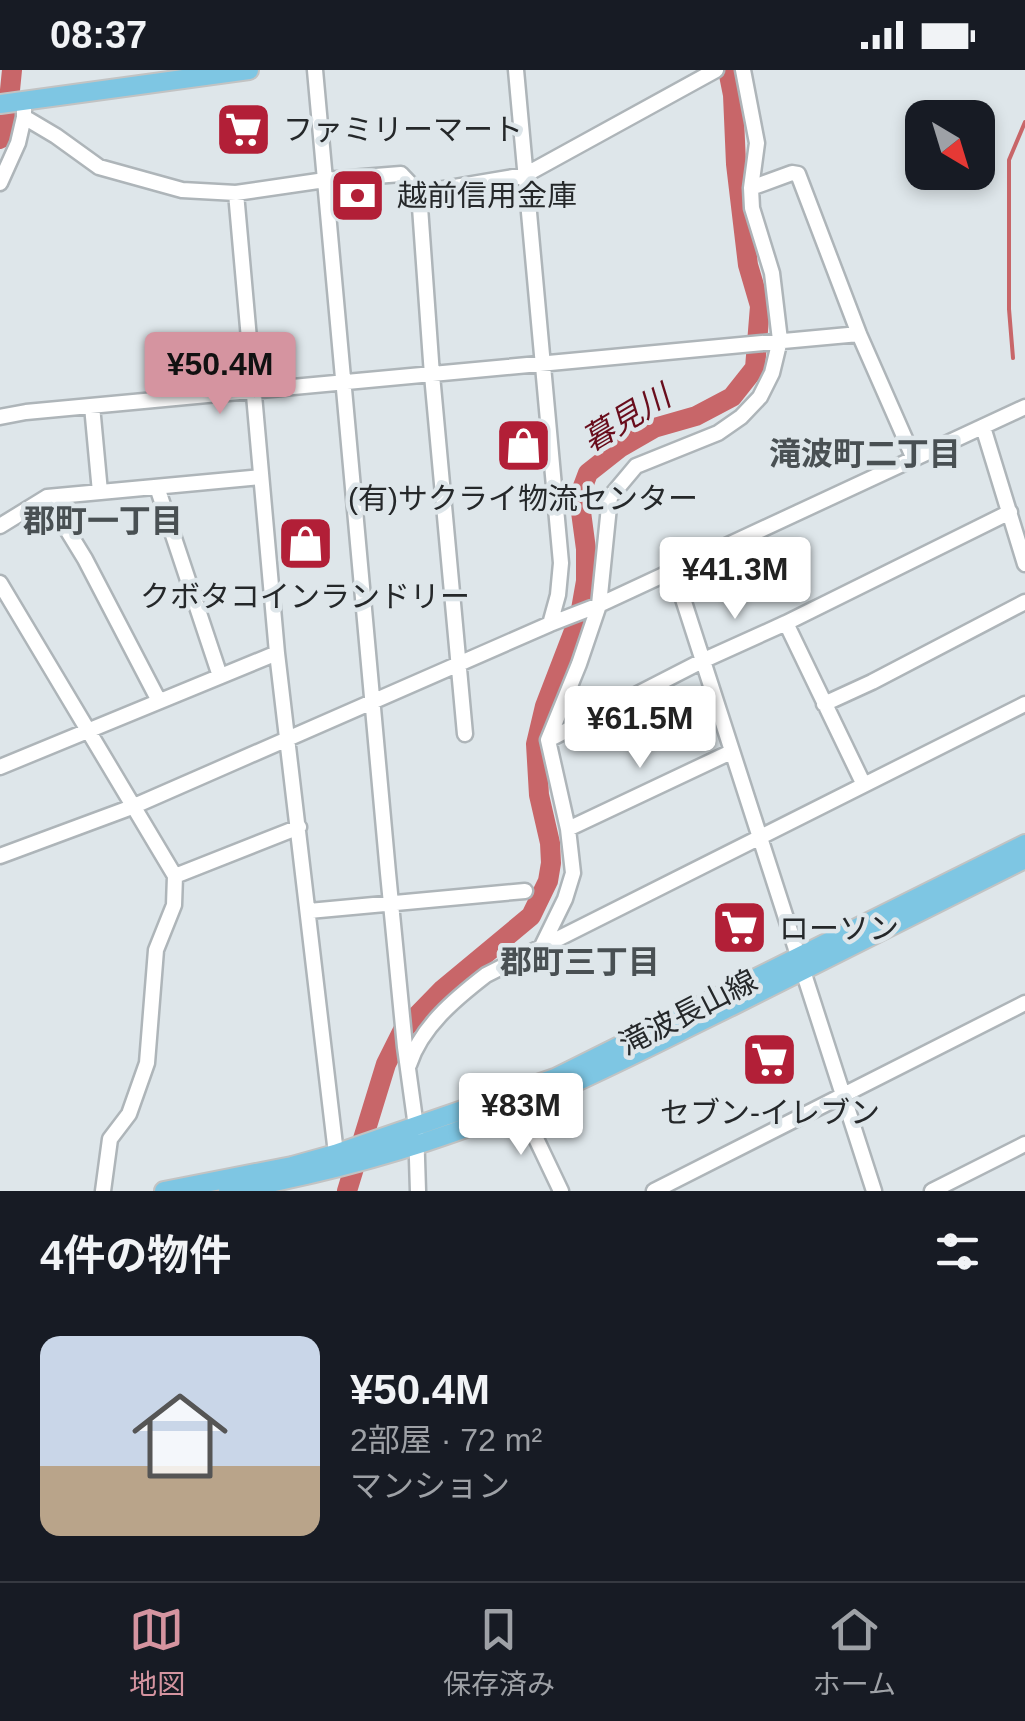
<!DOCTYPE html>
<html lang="ja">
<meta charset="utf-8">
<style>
:root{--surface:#171b24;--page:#242831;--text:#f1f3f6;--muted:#9ea1a6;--line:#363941;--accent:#d594a0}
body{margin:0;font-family:Arial,"Noto Sans JP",sans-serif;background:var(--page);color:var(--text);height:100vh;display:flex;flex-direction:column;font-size:38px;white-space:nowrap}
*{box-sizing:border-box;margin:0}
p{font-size:32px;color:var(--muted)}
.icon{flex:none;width:55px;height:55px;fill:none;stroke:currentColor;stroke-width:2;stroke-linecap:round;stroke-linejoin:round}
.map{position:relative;height:1121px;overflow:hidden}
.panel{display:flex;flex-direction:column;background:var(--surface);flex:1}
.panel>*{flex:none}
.needle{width:65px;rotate:142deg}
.controls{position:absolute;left:905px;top:30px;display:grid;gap:20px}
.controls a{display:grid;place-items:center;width:90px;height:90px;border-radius:20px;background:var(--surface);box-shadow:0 5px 15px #0003;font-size:50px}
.price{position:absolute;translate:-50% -85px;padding:0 22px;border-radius:10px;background:#fff;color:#222;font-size:32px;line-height:65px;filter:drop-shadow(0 2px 5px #0008)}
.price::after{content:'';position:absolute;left:50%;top:60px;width:30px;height:22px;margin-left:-15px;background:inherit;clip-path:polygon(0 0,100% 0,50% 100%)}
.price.current{background:var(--accent);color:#111}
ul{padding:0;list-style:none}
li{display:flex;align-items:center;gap:30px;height:250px;padding:0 40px}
li span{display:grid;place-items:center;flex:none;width:280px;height:200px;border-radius:20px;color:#555}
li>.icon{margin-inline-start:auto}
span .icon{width:120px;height:120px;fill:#fffc;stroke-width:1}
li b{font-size:42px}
h2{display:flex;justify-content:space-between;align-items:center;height:120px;padding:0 40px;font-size:42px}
.status{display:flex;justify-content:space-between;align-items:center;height:70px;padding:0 50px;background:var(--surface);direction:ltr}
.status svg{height:28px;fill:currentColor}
.menu{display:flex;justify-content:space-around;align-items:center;height:140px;border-top:2px solid var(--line);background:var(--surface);font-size:28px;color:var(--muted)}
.menu a{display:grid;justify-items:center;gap:5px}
.menu .current{color:var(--accent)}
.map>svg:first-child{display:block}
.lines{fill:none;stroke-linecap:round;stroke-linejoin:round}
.stream{stroke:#c86669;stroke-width:4}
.river{stroke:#c86669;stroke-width:20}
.minor-casing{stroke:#aeb5b9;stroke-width:19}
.major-casing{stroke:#c2c3c3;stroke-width:22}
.minor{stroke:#fff;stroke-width:14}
.major{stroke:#7ec6e3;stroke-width:18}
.labels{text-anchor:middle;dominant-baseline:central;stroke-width:9;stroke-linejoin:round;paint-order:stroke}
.poi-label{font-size:30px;fill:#25282a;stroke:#dee6ea;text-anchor:start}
.street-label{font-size:30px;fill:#25282a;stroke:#dee6ea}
.water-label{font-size:32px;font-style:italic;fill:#690d1c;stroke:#dee6ea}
.neighbourhood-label{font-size:32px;font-weight:bold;fill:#495053;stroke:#dee6ea}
</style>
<div class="status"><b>08:37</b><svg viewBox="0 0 49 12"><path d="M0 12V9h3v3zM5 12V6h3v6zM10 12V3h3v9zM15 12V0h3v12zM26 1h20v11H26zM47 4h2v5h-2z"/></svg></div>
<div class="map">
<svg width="1025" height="1121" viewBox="0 0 1025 1121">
<rect width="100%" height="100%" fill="#dee6ea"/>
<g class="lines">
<path class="stream" d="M 1013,288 L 1009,239 L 1009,90 L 1025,52"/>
<path class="river" d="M 0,69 L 6,60 L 12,0
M 347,1121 L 386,994 L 403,960 L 442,920 L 531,846 L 548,811 L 551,793 L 550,773 L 539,725 L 536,674 L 545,636 L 580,545 L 586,511 L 586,479 L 579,427 L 588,403 L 621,377 L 654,358 L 696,346 L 732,327 L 755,298 L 760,236 L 748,195 L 736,94 L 733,25 L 728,0"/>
<defs>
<path id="minor" d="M 315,0 L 388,803 L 405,977 L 416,1057 L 418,1121
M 516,0 L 561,493 L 558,525 L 550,554
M 24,31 L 24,47 L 56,66 L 99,97 L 182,120 L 236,123 L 325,110 L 401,104 L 419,123 L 525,105 L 716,0
M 0,113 L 18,73 L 24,47
M 751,118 L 792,103 L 798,104 L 859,264 L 914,389
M 236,123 L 277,583 L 337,1092
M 419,123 L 432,305 L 465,664
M 92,336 L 100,422
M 0,347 L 26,342 L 859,264
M 983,357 L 1025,494
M 157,417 L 220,606
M 47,427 L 85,489 L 159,631
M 0,456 L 47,427 L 261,407
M 674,501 L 874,1121
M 0,513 L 175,806 L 174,835 L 156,880 L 147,993 L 129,1044 L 110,1069 L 103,1121
M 786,553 L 864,715
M 824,634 L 872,612 L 1025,532
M 548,670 L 702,591 L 786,553 L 1010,442
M 0,697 L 277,583
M 568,759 L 731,682
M 0,786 L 132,737 L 550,554 L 599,535 L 1025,337
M 175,806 L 299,757
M 309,841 L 525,821
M 542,876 L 565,829 L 573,803 L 568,759 L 548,670 L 579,594 L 599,535 L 610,427 L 636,396 L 718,363 L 741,347 L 760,327 L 772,303 L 780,270 L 772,203 L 752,138 L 751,118 L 757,73 L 743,0
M 409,995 C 421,957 455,929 486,905 L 1025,634
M 521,1037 L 561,1121
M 654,1121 L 1025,933
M 932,1121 L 1025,1074"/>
<path id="major" d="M 0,34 L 249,0
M 164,1121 L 292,1096 L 335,1084 L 555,1008 L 1025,774
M 228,1121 C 328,1103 425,1077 519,1037 C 592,1007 662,970 732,936 C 830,887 927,838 1025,789"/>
</defs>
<use href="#minor" class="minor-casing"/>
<use href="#major" class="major-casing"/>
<use href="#minor" class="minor"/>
<use href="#major" class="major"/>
</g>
<defs>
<symbol id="supermarket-square" viewBox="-11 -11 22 22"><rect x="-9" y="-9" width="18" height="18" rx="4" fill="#b21f37" stroke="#dee6ea"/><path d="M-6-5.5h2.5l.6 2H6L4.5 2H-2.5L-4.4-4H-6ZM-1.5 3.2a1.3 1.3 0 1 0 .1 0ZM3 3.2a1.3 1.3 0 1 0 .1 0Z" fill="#fff"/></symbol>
<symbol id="bank-square" viewBox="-11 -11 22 22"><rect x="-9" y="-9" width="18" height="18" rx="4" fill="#b21f37" stroke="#dee6ea"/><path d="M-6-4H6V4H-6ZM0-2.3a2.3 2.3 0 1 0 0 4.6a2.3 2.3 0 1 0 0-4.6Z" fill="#fff"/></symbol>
<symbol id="shop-square" viewBox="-11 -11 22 22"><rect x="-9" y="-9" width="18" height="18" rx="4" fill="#b21f37" stroke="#dee6ea"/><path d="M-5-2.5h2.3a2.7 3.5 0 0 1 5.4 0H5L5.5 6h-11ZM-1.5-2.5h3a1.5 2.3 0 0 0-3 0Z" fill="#fff"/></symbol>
</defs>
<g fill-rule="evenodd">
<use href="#supermarket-square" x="212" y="28" width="63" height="63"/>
<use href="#bank-square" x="326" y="94" width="63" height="63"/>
<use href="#shop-square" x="492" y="344" width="63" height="63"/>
<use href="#shop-square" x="274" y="442" width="63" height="63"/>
<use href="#supermarket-square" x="708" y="826" width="63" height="63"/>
<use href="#supermarket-square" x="738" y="958" width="63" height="63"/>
</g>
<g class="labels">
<g class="poi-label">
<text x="283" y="59">ファミリーマート</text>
<text x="397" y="125">越前信用金庫</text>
<text x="523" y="428" text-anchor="middle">(有)サクライ物流センター</text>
<text x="305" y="526" text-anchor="middle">クボタコインランドリー</text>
<text x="779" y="858">ローソン</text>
<text x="770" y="1042" text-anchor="middle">セブン-イレブン</text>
</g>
<g class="street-label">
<text transform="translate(688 942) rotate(-27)">滝波長山線</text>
</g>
<g class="water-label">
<text transform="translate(626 348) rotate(-31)">暮見川</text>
</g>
<g class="neighbourhood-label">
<text x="865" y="384">滝波町二丁目</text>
<text x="103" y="451">郡町一丁目</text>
<text x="580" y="892">郡町三丁目</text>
</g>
</g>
</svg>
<div class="controls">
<a><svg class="needle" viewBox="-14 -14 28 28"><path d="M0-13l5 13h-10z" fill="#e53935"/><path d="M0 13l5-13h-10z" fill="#9ea1a6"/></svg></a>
</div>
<b class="price current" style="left:220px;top:347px">¥50.4M</b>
<b class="price" style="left:735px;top:552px">¥41.3M</b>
<b class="price" style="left:640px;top:701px">¥61.5M</b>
<b class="price" style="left:521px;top:1088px">¥83M</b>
</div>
<section class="panel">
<h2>4件の物件<svg class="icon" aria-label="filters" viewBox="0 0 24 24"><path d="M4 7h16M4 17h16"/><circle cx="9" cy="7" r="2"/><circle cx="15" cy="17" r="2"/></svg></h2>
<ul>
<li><span style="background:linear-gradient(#c9d6e8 65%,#b9a48a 0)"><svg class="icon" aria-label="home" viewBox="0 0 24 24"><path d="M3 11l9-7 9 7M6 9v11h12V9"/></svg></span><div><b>¥50.4M</b><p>2部屋 · 72 m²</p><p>マンション</p></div></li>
</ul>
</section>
<nav class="menu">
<a class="current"><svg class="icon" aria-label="map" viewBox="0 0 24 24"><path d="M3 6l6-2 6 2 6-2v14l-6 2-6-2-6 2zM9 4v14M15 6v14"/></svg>地図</a>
<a><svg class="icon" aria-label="saved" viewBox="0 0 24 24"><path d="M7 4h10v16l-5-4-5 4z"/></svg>保存済み</a>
<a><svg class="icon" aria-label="home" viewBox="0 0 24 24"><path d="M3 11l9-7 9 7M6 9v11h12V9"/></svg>ホーム</a>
</nav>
